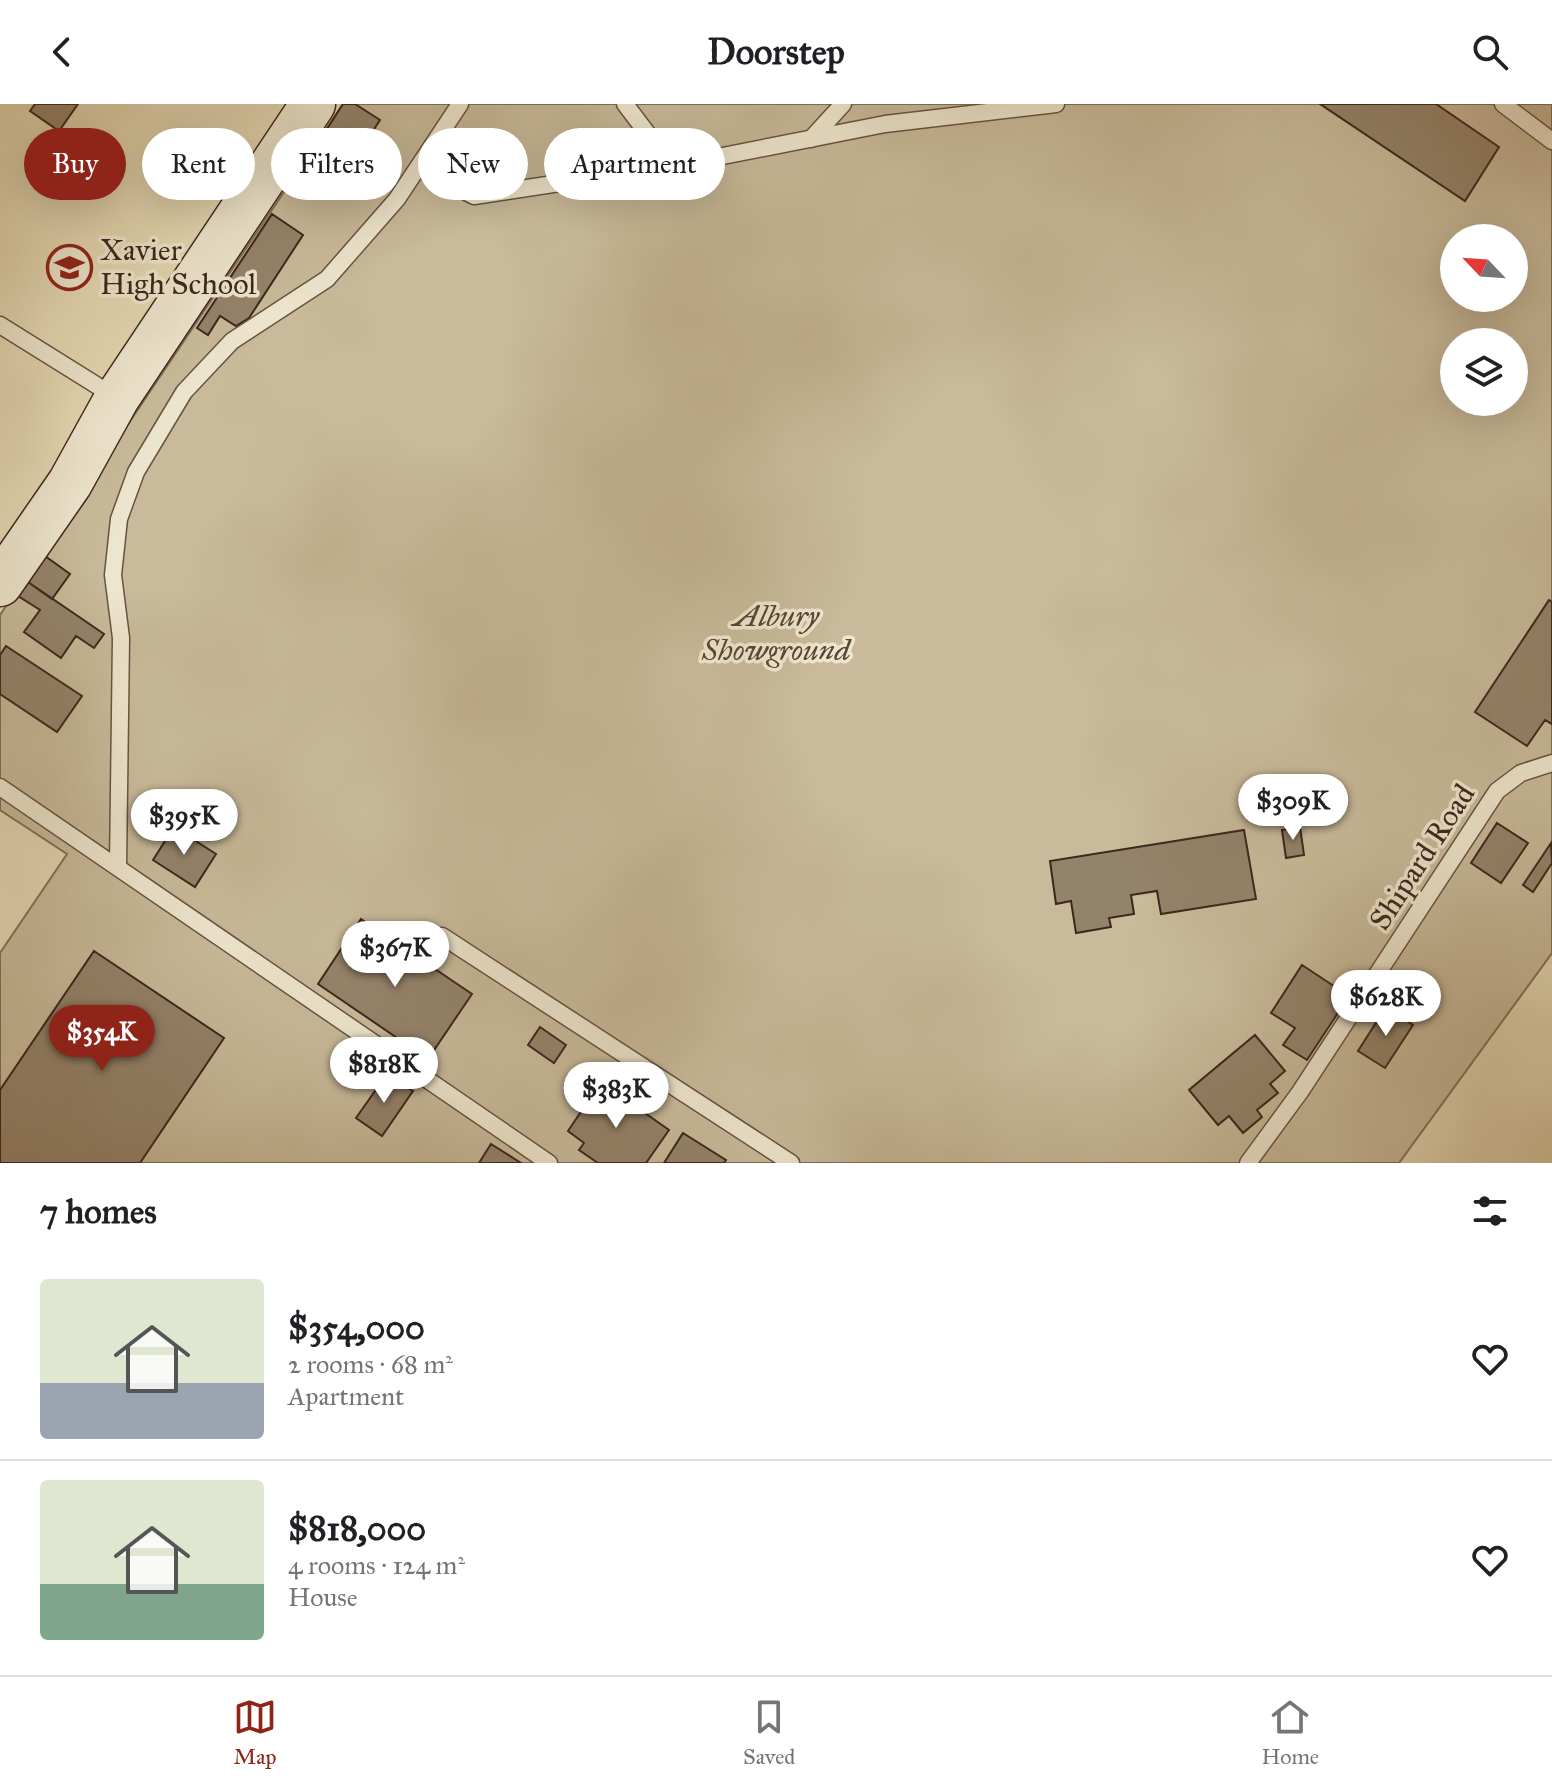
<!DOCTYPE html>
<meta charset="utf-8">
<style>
:root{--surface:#fff;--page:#f6f6f6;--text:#202124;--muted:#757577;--line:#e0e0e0;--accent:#8f2418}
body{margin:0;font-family:"IM FELL Great Primer",serif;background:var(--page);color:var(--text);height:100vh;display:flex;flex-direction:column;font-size:30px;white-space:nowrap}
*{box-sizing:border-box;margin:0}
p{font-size:26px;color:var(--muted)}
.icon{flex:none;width:44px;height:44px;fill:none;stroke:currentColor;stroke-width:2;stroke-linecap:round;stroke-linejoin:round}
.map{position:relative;height:1059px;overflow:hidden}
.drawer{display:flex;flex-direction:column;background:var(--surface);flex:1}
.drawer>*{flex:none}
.hud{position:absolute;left:24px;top:24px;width:800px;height:72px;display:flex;gap:16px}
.needle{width:52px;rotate:295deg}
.buttons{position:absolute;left:1440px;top:120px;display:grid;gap:16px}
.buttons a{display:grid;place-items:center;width:88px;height:88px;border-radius:50%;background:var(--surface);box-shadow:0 8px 32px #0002;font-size:40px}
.price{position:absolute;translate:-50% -68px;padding:0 18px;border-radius:28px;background:#fff;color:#222;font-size:26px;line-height:52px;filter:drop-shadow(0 2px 4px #0008)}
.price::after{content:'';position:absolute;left:50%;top:48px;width:24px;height:18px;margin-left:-12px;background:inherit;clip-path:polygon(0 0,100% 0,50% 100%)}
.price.current{background:var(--accent);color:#fff}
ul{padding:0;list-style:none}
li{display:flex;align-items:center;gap:24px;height:200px;padding:0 40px}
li+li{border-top:2px solid var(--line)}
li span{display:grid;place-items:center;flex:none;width:224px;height:160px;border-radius:8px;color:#555}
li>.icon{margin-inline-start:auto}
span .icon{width:96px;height:96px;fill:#fffc;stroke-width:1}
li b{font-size:34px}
h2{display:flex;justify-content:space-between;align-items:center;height:96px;padding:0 40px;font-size:34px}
.tag{padding:0 28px;border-radius:36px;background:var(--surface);box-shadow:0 8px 32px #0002;font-size:28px;line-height:72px}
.tag.current{background:var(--accent);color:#fff}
header{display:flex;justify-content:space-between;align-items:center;height:104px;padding:0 40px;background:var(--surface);font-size:36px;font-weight:800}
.menu{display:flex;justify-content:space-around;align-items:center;height:112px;border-top:2px solid var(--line);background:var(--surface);font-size:22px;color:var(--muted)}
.menu a{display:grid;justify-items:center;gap:4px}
.menu .current{color:var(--accent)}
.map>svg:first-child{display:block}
.green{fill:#c8ba9a;stroke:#82705c;stroke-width:2;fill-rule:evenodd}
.building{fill:#94836b;stroke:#3d271d;stroke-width:2}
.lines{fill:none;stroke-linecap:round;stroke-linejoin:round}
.lane-casing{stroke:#675342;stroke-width:19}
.secondary-casing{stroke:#3d271d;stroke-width:47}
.lane{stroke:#ede6ce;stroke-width:16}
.secondary{stroke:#ede6ce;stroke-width:44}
.labels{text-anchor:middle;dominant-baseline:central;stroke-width:7;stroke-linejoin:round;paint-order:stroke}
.poi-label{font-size:30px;fill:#3d271d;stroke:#ede6ce;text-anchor:start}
.park-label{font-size:30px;font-style:italic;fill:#594436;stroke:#ede6ce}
.street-label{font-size:30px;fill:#3d271d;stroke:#ede6ce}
</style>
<header><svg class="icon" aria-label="back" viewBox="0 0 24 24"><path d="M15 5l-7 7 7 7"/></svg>Doorstep<svg class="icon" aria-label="search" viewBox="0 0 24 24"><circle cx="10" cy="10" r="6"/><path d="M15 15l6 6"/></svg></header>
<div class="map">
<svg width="1552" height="1059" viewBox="0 0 1552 1059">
<rect width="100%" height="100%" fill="#e4d8b3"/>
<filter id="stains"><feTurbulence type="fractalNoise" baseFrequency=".0025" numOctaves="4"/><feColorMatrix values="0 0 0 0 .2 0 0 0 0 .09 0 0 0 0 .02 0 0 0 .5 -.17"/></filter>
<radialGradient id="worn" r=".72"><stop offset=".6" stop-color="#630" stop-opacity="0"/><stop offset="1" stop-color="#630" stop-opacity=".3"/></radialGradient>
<path class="green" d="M 343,0 L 1552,0 L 1552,849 L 1399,1059 L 0,1059 L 0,849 L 67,750 L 0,706 L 0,511 ZM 1454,134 L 1514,134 L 1514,194 L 1454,194 ZM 1454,238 L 1514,238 L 1514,298 L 1454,298 Z"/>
<path class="building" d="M 35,0 L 78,0 L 59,27 L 30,7 Z
M 343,0 L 355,0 L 380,16 L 331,91 L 298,70 Z
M 1320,0 L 1436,0 L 1499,43 L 1465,97 Z
M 272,110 L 303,131 L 249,214 L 236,222 L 220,212 L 208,231 L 197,224 Z
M 45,452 L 70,470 L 52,495 L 28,478 Z
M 28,478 L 104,530 L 94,544 L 76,532 L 61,554 L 24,528 L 40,506 L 18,492 Z
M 1549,496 L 1552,498 L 1552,620 L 1545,616 L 1527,642 L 1475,608 Z
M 6,542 L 82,592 L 57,628 L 0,590 L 0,551 Z
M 1497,719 L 1528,739 L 1501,779 L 1471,759 Z
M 174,723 L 216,750 L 195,783 L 153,756 Z
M 1300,723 L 1304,751 L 1286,754 L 1282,726 Z
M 1244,726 L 1256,795 L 1161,810 L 1157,787 L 1131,791 L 1134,810 L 1109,814 L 1111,823 L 1076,829 L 1071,797 L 1056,800 L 1050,757 Z
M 1551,739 L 1552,759 L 1533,788 L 1523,781 Z
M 361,815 L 472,890 L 428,955 L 318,880 Z
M 94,847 L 224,934 L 140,1059 L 0,1059 L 0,986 Z
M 1302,861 L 1349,892 L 1307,956 L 1283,941 L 1295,924 L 1271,909 Z
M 1386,903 L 1413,921 L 1385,964 L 1358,947 Z
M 540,923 L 566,941 L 554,959 L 528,941 Z
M 1255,931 L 1285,967 L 1270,980 L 1278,989 L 1257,1006 L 1262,1013 L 1243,1029 L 1229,1012 L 1218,1021 L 1189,986 Z
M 387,970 L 413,987 L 382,1032 L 356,1014 Z
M 601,978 L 669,1026 L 646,1059 L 598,1059 L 579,1046 L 584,1039 L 568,1027 Z
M 683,1029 L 726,1056 L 724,1059 L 664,1059 Z
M 491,1040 L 521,1059 L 479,1059 Z"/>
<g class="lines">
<defs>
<path id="lane" d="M 625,0 L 672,62
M 1503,0 L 1552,37
M 811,35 L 843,0
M 418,63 L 474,92 L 672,62 L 885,20 L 1056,0
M 0,221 L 117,294
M 0,683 L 549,1059
M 118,762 L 121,534 L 113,471 L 119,415 L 136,368 L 184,288 L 232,237 L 327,175 L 397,95 L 460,0
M 442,832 L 791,1059
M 1248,1059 L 1300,988 L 1497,687 L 1521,669 L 1552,659"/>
<path id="secondary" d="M 0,480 L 70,379 L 117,294 L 313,0"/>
</defs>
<use href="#lane" class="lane-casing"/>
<use href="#secondary" class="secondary-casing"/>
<use href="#lane" class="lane"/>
<use href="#secondary" class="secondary"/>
</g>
<defs>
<symbol id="school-ring" viewBox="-11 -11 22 22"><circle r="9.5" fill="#ede6ce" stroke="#8f2418" stroke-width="1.5"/><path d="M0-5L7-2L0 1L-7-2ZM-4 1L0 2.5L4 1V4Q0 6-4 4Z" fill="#8f2418"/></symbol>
</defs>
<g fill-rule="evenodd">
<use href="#school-ring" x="44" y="138" width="51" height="51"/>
</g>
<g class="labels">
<g class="poi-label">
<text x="100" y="146">Xavier<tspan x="100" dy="34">High School</tspan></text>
</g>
<g class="park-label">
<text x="776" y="512">Albury<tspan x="776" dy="34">Showground</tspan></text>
</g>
<g class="street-label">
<text transform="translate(1422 753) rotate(-57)">Shipard Road</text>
</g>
</g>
<rect width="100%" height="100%" filter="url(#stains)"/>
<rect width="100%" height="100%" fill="url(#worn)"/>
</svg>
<div class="buttons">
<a><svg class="needle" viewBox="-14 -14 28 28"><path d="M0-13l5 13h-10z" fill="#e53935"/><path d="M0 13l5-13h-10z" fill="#757577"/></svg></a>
<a><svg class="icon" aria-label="layers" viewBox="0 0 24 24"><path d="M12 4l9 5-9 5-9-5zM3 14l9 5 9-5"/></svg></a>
</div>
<b class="price" style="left:1293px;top:738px">$309K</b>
<b class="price" style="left:184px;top:753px">$395K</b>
<b class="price" style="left:395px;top:885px">$367K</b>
<b class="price" style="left:1386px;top:934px">$628K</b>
<b class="price current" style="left:102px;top:969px">$354K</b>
<b class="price" style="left:384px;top:1001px">$818K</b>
<b class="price" style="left:616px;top:1026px">$383K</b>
<div class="hud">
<a class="tag current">Buy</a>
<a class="tag">Rent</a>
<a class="tag">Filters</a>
<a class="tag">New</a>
<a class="tag">Apartment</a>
</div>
</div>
<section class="drawer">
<h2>7 homes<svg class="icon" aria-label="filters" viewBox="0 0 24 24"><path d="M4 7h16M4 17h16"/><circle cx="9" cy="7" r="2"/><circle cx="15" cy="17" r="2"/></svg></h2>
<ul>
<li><span style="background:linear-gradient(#dfe7d0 65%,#9aa5b1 0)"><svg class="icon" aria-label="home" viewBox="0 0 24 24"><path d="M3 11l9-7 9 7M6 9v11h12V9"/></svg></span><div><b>$354,000</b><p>2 rooms · 68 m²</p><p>Apartment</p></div><svg class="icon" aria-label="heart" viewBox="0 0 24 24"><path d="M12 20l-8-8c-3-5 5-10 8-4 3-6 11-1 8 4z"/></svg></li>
<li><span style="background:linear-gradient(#dfe7d0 65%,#7fa58c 0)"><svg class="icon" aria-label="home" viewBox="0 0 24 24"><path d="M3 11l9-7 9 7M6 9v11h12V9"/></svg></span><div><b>$818,000</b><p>4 rooms · 124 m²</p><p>House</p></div><svg class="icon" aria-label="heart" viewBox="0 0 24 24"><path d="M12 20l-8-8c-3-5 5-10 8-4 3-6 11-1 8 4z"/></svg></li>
</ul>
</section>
<nav class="menu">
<a class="current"><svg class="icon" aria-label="map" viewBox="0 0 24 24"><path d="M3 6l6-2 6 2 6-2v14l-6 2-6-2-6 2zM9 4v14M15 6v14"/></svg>Map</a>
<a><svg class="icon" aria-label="saved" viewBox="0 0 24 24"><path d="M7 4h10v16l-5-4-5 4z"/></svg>Saved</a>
<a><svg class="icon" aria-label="home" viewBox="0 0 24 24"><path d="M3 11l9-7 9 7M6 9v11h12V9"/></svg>Home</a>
</nav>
